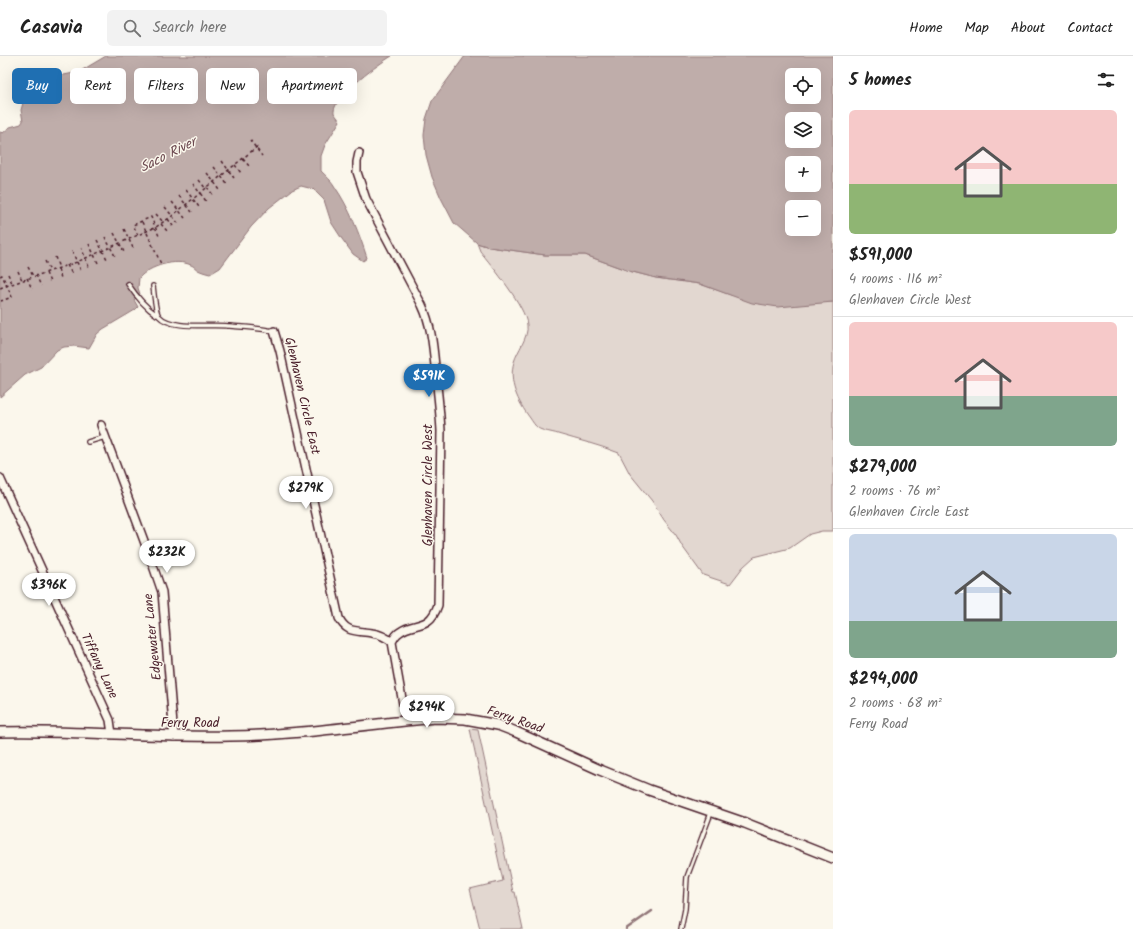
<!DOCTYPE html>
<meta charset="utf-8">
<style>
:root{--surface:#fff;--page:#f2f2f2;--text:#222;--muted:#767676;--line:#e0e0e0;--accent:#1f6fb2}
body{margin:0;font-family:Kalam,sans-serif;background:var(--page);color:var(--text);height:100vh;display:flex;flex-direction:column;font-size:15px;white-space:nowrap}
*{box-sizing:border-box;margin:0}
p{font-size:13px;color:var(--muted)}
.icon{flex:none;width:22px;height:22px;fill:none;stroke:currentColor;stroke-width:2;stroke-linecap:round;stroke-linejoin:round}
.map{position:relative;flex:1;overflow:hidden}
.panel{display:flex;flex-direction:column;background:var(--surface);width:300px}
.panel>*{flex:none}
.hud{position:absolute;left:12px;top:12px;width:380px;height:36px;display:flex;gap:8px}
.fabs{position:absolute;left:785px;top:12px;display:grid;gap:8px}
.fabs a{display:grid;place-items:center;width:36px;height:36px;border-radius:6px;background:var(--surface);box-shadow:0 4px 16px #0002;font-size:20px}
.price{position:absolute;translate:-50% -34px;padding:0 9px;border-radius:14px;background:#fff;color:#222;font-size:13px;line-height:26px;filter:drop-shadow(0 1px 2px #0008)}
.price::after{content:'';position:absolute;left:50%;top:24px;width:12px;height:9px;margin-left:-6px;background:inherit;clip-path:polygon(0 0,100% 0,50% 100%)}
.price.active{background:var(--accent);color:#fff}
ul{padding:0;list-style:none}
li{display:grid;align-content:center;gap:8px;height:212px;padding:0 16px}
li+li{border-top:1px solid var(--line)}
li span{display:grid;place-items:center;height:124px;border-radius:6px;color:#555}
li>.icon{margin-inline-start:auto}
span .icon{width:72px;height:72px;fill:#fffc;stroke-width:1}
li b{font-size:17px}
h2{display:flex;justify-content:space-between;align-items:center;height:48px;padding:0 16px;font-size:17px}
.pill{padding:0 14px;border-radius:6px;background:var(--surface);box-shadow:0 4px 16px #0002;font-size:14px;line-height:36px}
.pill.active{background:var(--accent);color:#fff}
header{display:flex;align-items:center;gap:24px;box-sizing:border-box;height:56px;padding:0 20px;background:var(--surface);border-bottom:1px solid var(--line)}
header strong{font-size:19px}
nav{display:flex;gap:22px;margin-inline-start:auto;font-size:14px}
.search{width:280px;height:36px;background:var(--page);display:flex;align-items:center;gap:10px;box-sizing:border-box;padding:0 14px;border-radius:6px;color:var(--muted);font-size:15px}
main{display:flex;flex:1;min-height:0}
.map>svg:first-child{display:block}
.green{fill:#e2d7d0;stroke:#967b7e}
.water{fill:#bfadaa;stroke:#907477;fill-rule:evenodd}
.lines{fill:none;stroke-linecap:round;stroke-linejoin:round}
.stream{stroke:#907477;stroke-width:2.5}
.lane-casing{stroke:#4a1f2b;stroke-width:6}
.street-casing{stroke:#4a1f2b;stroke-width:10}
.secondary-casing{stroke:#4a1f2b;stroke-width:12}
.path{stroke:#4a1f2b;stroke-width:1.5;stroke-dasharray:3 3;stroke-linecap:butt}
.lane{stroke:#fbf7ec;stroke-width:3.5}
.street{stroke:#fbf7ec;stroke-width:7}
.secondary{stroke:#fbf7ec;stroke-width:9}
.labels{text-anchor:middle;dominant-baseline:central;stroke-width:3;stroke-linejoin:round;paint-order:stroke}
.street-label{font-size:13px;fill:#4a1f2b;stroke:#fbf7ec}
.water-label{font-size:14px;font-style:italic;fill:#6d4a51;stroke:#fbf7ec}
</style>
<header>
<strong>Casavia</strong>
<div class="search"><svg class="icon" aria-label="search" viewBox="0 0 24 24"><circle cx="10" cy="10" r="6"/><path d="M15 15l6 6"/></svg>Search here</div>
<nav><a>Home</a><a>Map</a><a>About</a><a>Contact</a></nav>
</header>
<main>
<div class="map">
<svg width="833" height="873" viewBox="0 0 833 873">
<rect width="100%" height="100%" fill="#fbf7ec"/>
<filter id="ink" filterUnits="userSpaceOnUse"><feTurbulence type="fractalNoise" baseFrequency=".025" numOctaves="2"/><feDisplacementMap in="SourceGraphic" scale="8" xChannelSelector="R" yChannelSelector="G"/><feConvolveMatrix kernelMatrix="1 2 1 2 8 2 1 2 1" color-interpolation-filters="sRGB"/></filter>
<g filter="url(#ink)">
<path class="green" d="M 477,187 L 489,191 L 545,199 L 585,199 L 629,215 L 656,222 L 700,228 L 731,239 L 833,246 L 833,475 L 822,475 L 810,478 L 790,492 L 754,501 L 743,511 L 730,528 L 703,519 L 682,490 L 676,479 L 664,464 L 652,445 L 630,418 L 619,397 C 599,389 578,384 558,378 C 552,376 542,375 538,372 C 535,370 532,365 530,362 C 518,346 508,326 514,306 C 517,295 529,281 527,269 C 526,251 492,210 480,195 Z
M 470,673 L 478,674 L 513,836 L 515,836 L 523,873 L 480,873 L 470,833 L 503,825 Z"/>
<path class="water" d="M 106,0 L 392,0 C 378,8 340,37 335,51 C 334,53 334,55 334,57 L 340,65 L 325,89 L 321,100 L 321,115 C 326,120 332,125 335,131 C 349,151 360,179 367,202 L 363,205 L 353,198 L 342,183 L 331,166 L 324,144 L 313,133 L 301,130 L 292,134 L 269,152 L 251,171 L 220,212 L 210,218 C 206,217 202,216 198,214 C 196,213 194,210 191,209 C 176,202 149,210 139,222 L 138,232 L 140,238 L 134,244 L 138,251 L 135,254 L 103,273 L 97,278 L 89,292 L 74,290 L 64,291 L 57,294 L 41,311 L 25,319 L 0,341 L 0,76 L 3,77 L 10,71 L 21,68 L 23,65 L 21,54 L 23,47 L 30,40 L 44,32 L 64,19 L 79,16 Z
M 465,0 L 833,0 L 833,246 L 778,251 L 752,247 L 700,228 L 656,222 L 629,215 L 585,199 L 545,199 L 489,191 L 477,187 L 454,167 L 441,142 L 432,121 L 426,99 L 424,79 L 426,63 L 432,45 ZM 792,19 L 814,19 L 814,41 L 792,41 ZM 792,63 L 814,63 L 814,85 L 792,85 ZM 792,107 L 814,107 L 814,129 L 792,129 ZM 792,151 L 814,151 L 814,173 L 792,173 Z"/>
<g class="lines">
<path class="stream" d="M 626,873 L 652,855"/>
<defs>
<path id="lane" d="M 128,228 C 136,240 145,251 157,259
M 153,230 C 154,237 155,255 159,260 C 171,274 211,268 228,270 C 243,271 259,272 274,275
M 88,386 L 105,381
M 681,873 L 685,853 L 687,821 L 711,757"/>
<path id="street" d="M 359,97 L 357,106 L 357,116 L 366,143 L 422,249 C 431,268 433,289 435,310 C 437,332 440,354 441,375 L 438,549 C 429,575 415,565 400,576 C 396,578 394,582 392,586
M 274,275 L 280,295 L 339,562 C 347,578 357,574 372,577 C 379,578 386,581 392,586
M 101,369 L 150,501 L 162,536 L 174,681
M 0,422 L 110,664 L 112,678
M 392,586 L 406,665"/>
<path id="secondary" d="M 0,676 C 77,674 154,682 230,680 C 299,679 367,668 436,662 L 465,663 L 498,669 L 516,676 L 600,714 L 649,734 L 745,767 L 833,802"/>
</defs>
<use href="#lane" class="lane-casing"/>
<use href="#street" class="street-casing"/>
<use href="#secondary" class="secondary-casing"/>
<path class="path" d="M 250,84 L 262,100
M 243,103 L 249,110
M 222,105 L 234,122
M 235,109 L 241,117
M 214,111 L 227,128
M 207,117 L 220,134
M 199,124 L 206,133
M 193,128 L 206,145
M 207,131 L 213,139
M 186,134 L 199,151
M 179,140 L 192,156
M 172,146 L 185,162
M 165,151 L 178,167
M 156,158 L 163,166
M 168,163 L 173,170
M 142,166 L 161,208
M 161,168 L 167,175
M 124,173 L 133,192
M 114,177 L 124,196
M 138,179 L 133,169 L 151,161 L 159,180
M 105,181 L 115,200
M 97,184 L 107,203
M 89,188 L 98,207
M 81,191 L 89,211
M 72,195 L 81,215
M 55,201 L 59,212
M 45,205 L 50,215
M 67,209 L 72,218
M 28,211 L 33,220
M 58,213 L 61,222
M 18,215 L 22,224
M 46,217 L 50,226
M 8,218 L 12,227
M 36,219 L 41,230
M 0,220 L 2,219 L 12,241 L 1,245
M 27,222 L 32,233
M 0,232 L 77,206 L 156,171 L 172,160 L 258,90"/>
<use href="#lane" class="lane"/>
<use href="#street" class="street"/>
<use href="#secondary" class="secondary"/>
</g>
</g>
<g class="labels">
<g class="street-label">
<text transform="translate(302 340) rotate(77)">Glenhaven Circle East</text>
<text transform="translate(428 429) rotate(-90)">Glenhaven Circle West</text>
<text transform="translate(153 581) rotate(-96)">Edgewater Lane</text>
<text transform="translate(99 610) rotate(65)">Tiffany Lane</text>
<text transform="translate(515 664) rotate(19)">Ferry Road</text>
<text x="190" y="667">Ferry Road</text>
</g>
<g class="water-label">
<text transform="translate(168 99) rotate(-27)">Saco River</text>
</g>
</g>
</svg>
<div class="fabs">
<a><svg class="icon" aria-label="locate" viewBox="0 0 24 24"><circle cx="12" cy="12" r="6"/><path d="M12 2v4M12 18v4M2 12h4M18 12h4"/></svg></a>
<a><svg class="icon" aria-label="layers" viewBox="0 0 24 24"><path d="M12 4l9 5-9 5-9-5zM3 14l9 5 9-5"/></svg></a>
<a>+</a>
<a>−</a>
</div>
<b class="price active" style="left:429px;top:342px">$591K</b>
<b class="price" style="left:306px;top:454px">$279K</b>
<b class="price" style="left:167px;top:518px">$232K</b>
<b class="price" style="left:49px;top:551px">$396K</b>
<b class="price" style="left:427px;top:673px">$294K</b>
<div class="hud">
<a class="pill active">Buy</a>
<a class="pill">Rent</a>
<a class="pill">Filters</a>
<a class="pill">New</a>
<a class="pill">Apartment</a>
</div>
</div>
<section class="panel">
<h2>5 homes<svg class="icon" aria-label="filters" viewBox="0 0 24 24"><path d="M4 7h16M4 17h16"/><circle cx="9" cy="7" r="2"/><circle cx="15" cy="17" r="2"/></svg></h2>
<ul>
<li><span style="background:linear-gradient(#f6c9c9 60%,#8fb573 0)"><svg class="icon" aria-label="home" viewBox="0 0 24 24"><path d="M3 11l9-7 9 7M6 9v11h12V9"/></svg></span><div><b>$591,000</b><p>4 rooms · 116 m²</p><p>Glenhaven Circle West</p></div></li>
<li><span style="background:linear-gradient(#f6c9c9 60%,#7fa58c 0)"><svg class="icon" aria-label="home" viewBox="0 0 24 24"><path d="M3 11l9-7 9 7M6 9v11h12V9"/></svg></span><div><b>$279,000</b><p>2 rooms · 76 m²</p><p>Glenhaven Circle East</p></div></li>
<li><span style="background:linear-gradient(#c9d6e8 70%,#7fa58c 0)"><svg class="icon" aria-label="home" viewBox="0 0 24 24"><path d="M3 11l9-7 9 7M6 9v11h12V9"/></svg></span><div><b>$294,000</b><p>2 rooms · 68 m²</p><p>Ferry Road</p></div></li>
</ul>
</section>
</main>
